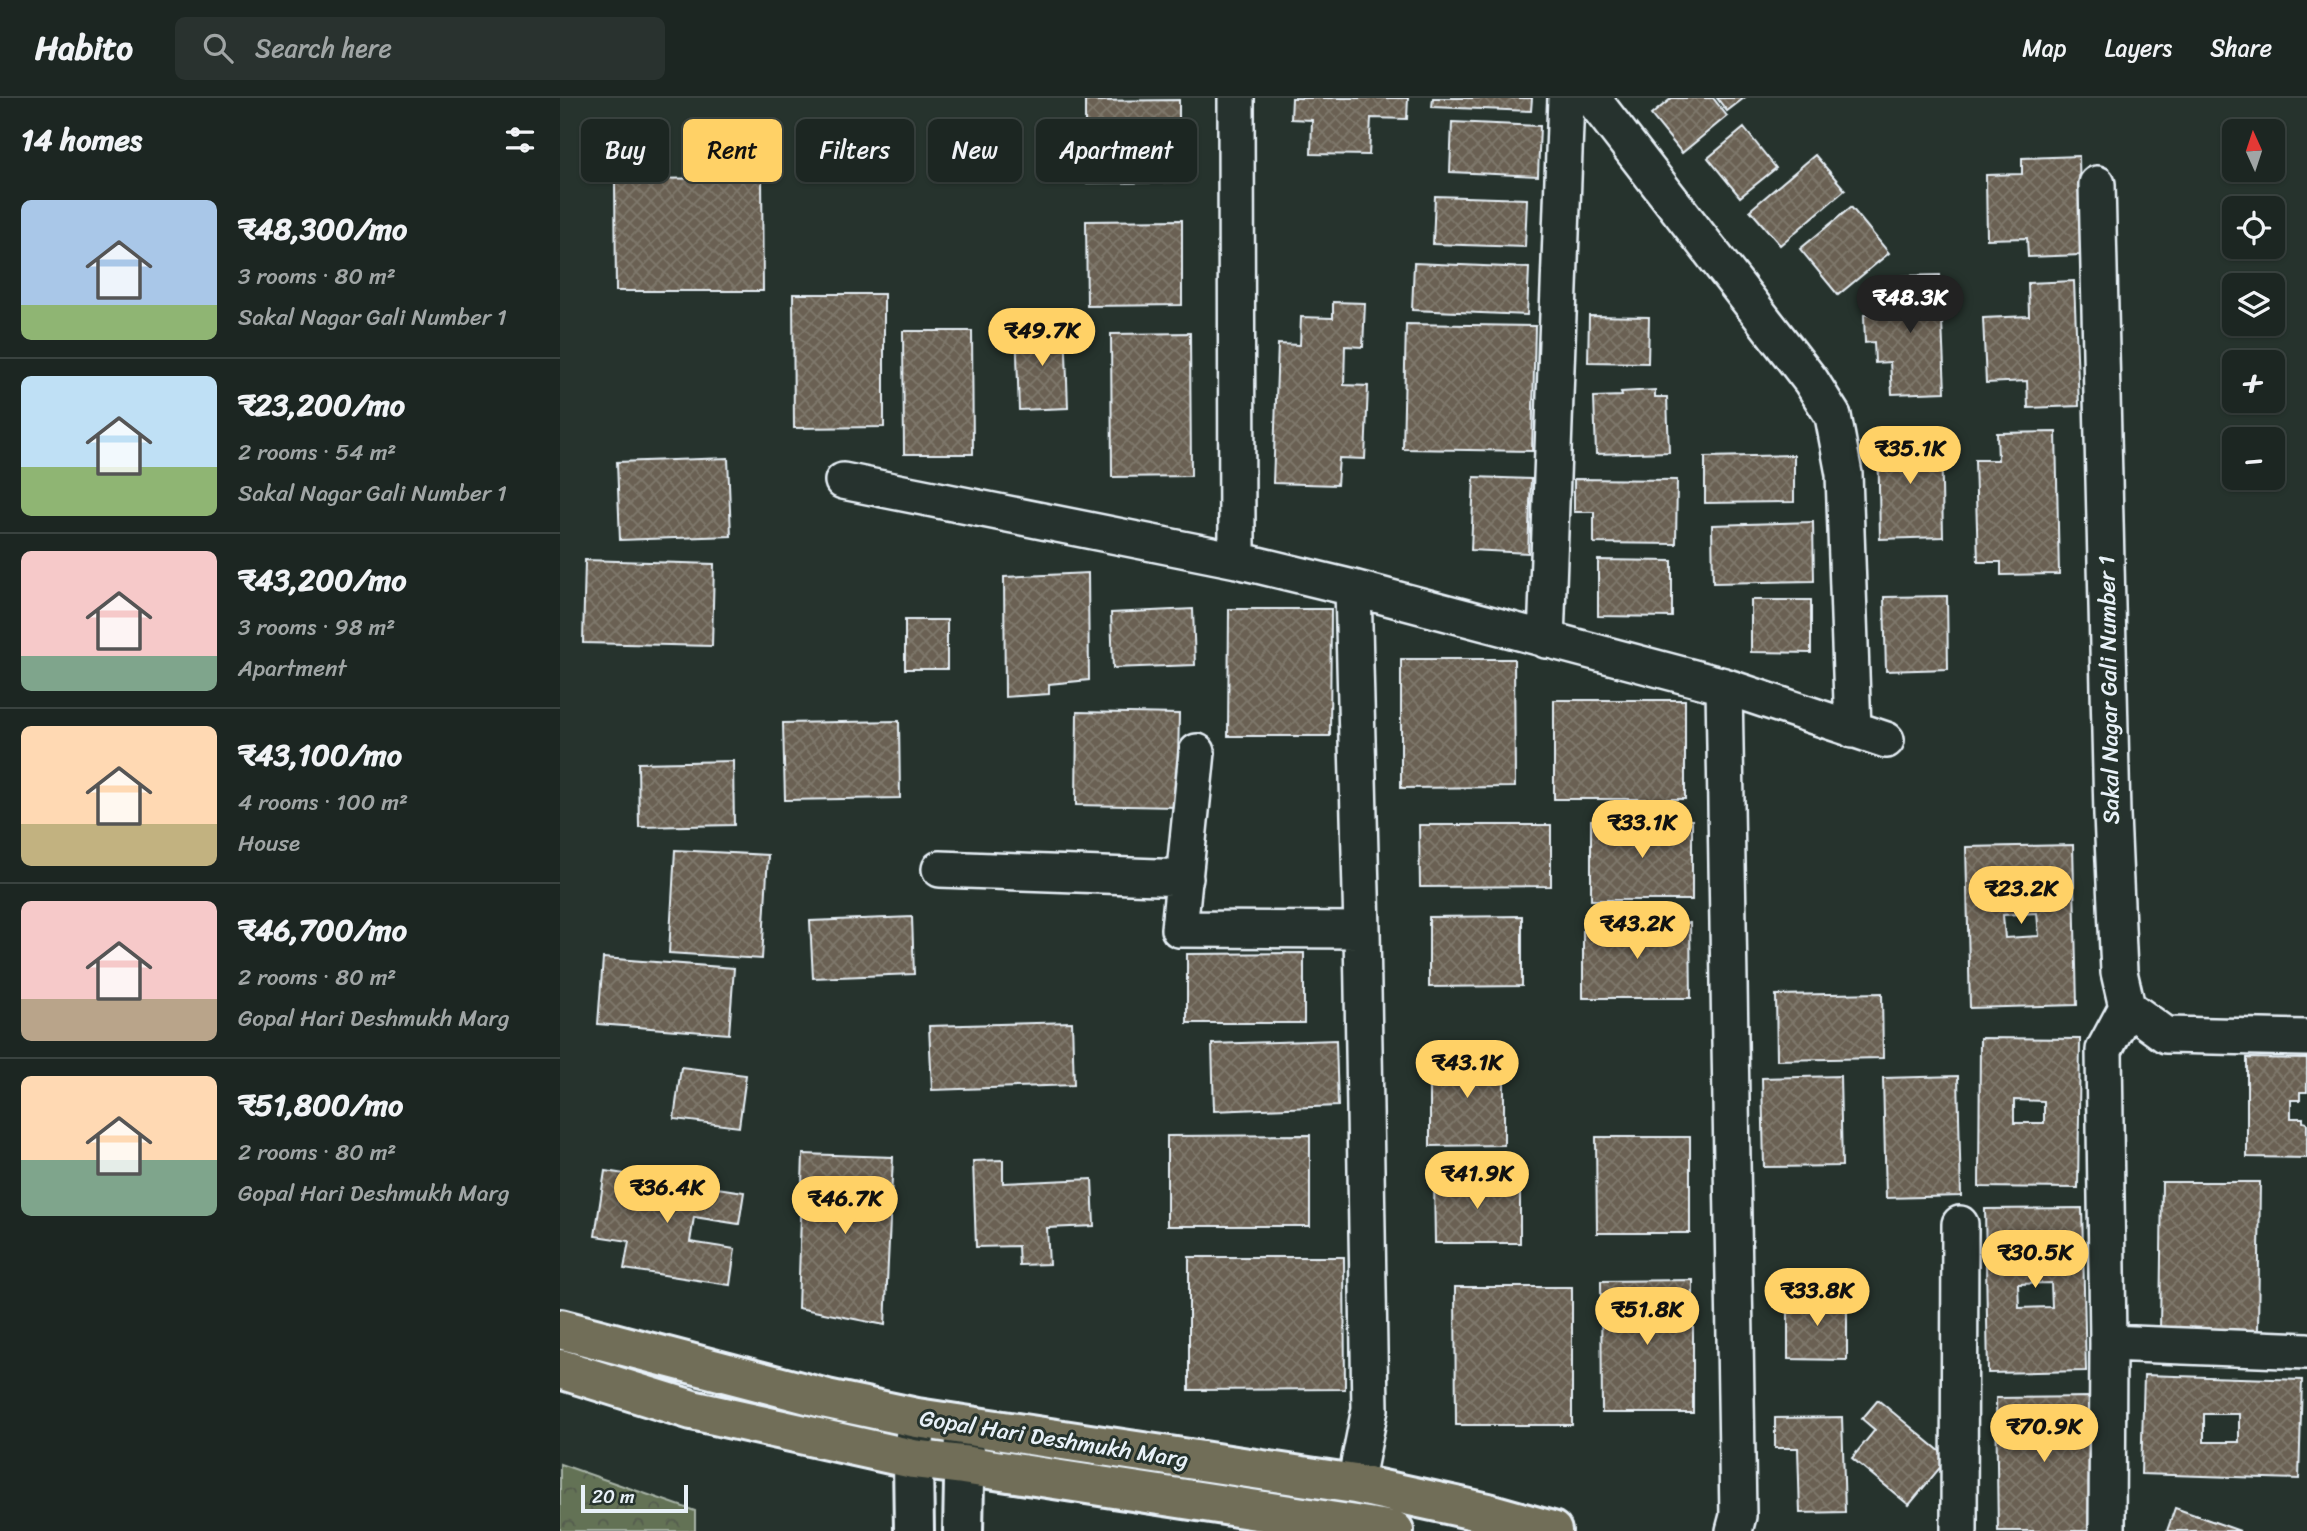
<!DOCTYPE html>
<meta charset="utf-8">
<style>
:root{--surface:#1c2622;--page:#29322f;--text:#f1f3f6;--muted:#a0a5a5;--line:#3a4340;--accent:#ffd166}
body{margin:0;font-family:Sriracha,sans-serif;background:var(--page);color:var(--text);height:100vh;display:flex;flex-direction:column;font-size:26px;white-space:nowrap}
*{box-sizing:border-box;margin:0}
p{font-size:23px;color:var(--muted)}
.icon{flex:none;width:38px;height:38px;fill:none;stroke:currentColor;stroke-width:2;stroke-linecap:round;stroke-linejoin:round}
.map{position:relative;flex:1;overflow:hidden}
.side{display:flex;flex-direction:column;background:var(--surface);width:560px}
.side>*{flex:none}
.guide{position:absolute;left:21px;top:21px;width:665px;height:63px;display:flex;gap:14px}
.needle{width:46px;rotate:357deg}
.tools{position:absolute;left:1662px;top:21px;display:grid;gap:14px}
.tools a{display:grid;place-items:center;width:63px;height:63px;border-radius:10px;background:var(--surface);box-shadow:0 2px 5px #0004,0 0 0 2px var(--line);font-size:35px}
.scale{position:absolute;left:21px;bottom:18px;width:107px;box-sizing:border-box;padding-left:7px;border:4px solid #e8f1f8;border-top:0;font-size:19px;line-height:24px;white-space:nowrap;color:#e8f1f8;-webkit-text-stroke:5px #26332d;paint-order:stroke}
.price{position:absolute;translate:-50% -60px;padding:0 16px;border-radius:24px;background:var(--accent);color:#111;font-size:23px;line-height:46px;filter:drop-shadow(0 2px 4px #0008)}
.price::after{content:'';position:absolute;left:50%;top:42px;width:21px;height:16px;margin-left:-10px;background:inherit;clip-path:polygon(0 0,100% 0,50% 100%)}
.price.selected{background:#222;color:#fff}
ul{padding:0;list-style:none}
li{display:flex;align-items:center;gap:21px;height:175px;padding:0 21px}
li+li{border-top:2px solid var(--line)}
li span{display:grid;place-items:center;flex:none;width:196px;height:140px;border-radius:10px;color:#555}
li>.icon{margin-inline-start:auto}
span .icon{width:84px;height:84px;fill:#fffc;stroke-width:1}
li b{font-size:30px}
h2{display:flex;justify-content:space-between;align-items:center;height:84px;padding:0 21px;font-size:30px}
.tag{padding:0 24px;border-radius:10px;background:var(--surface);box-shadow:0 2px 5px #0004,0 0 0 2px var(--line);font-size:24px;line-height:63px}
.tag.selected{background:var(--accent);color:#111}
header{display:flex;align-items:center;gap:42px;box-sizing:border-box;height:98px;padding:0 35px;background:var(--surface);border-bottom:2px solid var(--line)}
header strong{font-size:33px}
nav{display:flex;gap:38px;margin-inline-start:auto;font-size:24px}
.search{width:490px;height:63px;background:var(--page);display:flex;align-items:center;gap:18px;box-sizing:border-box;padding:0 24px;border-radius:10px;color:var(--muted);font-size:26px}
main{display:flex;flex:1;min-height:0}
.map>svg:first-child{display:block}
.forest{fill:url(#forest-crowns);stroke:#a6b2a6;stroke-width:2}
.building{fill:url(#building-cross-hatch);stroke:#e8f1f8;stroke-width:2;fill-rule:evenodd}
.lines{fill:none;stroke-linecap:round;stroke-linejoin:round}
.street-casing{stroke:#e8f1f8;stroke-width:40}
.secondary-casing{stroke:#e8f1f8;stroke-width:44}
.primary-casing{stroke:#e8f1f8;stroke-width:44}
.street{stroke:#26332d;stroke-width:35}
.secondary{stroke:#26332d;stroke-width:38}
.primary{stroke:#716e59;stroke-width:38}
.labels{text-anchor:middle;dominant-baseline:central;stroke-width:6;stroke-linejoin:round;paint-order:stroke}
.street-label{font-size:23px;fill:#e8f1f8;stroke:#26332d}
</style>
<header>
<strong>Habito</strong>
<div class="search"><svg class="icon" aria-label="search" viewBox="0 0 24 24"><circle cx="10" cy="10" r="6"/><path d="M15 15l6 6"/></svg>Search here</div>
<nav><a>Map</a><a>Layers</a><a>Share</a></nav>
</header>
<main>
<section class="side">
<h2>14 homes<svg class="icon" aria-label="filters" viewBox="0 0 24 24"><path d="M4 7h16M4 17h16"/><circle cx="9" cy="7" r="2"/><circle cx="15" cy="17" r="2"/></svg></h2>
<ul>
<li><span style="background:linear-gradient(#a9c7e8 75%,#8fb573 0)"><svg class="icon" aria-label="home" viewBox="0 0 24 24"><path d="M3 11l9-7 9 7M6 9v11h12V9"/></svg></span><div><b>₹48,300/mo</b><p>3 rooms · 80 m²</p><p>Sakal Nagar Gali Number 1</p></div></li>
<li><span style="background:linear-gradient(#bfe0f5 65%,#8fb573 0)"><svg class="icon" aria-label="home" viewBox="0 0 24 24"><path d="M3 11l9-7 9 7M6 9v11h12V9"/></svg></span><div><b>₹23,200/mo</b><p>2 rooms · 54 m²</p><p>Sakal Nagar Gali Number 1</p></div></li>
<li><span style="background:linear-gradient(#f6c9c9 75%,#7fa58c 0)"><svg class="icon" aria-label="home" viewBox="0 0 24 24"><path d="M3 11l9-7 9 7M6 9v11h12V9"/></svg></span><div><b>₹43,200/mo</b><p>3 rooms · 98 m²</p><p>Apartment</p></div></li>
<li><span style="background:linear-gradient(#ffd9b3 70%,#c2b280 0)"><svg class="icon" aria-label="home" viewBox="0 0 24 24"><path d="M3 11l9-7 9 7M6 9v11h12V9"/></svg></span><div><b>₹43,100/mo</b><p>4 rooms · 100 m²</p><p>House</p></div></li>
<li><span style="background:linear-gradient(#f6c9c9 70%,#b9a48a 0)"><svg class="icon" aria-label="home" viewBox="0 0 24 24"><path d="M3 11l9-7 9 7M6 9v11h12V9"/></svg></span><div><b>₹46,700/mo</b><p>2 rooms · 80 m²</p><p>Gopal Hari Deshmukh Marg</p></div></li>
<li><span style="background:linear-gradient(#ffd9b3 60%,#7fa58c 0)"><svg class="icon" aria-label="home" viewBox="0 0 24 24"><path d="M3 11l9-7 9 7M6 9v11h12V9"/></svg></span><div><b>₹51,800/mo</b><p>2 rooms · 80 m²</p><p>Gopal Hari Deshmukh Marg</p></div></li>
</ul>
</section>
<div class="map">
<svg width="1747" height="1433" viewBox="0 0 1747 1433">
<defs>
<pattern id="forest-crowns" width="20" height="18" patternUnits="userSpaceOnUse" patternTransform="scale(1.75)"><rect width="20" height="18" fill="#637254"/><path d="M2 6a3 3 0 1 1 6 0M12 15a3 3 0 1 1 6 0" fill="none" stroke="#535b4e"/></pattern>
<pattern id="building-cross-hatch" width="8" height="8" patternUnits="userSpaceOnUse" patternTransform="scale(1.75)"><rect width="8" height="8" fill="#6a6152"/><path d="M0 0l8 8M0 8l8-8" fill="none" stroke="#7f786c"/></pattern>
</defs>
<rect width="100%" height="100%" fill="#26332d"/>
<filter id="ink" filterUnits="userSpaceOnUse"><feTurbulence type="fractalNoise" baseFrequency=".0143" numOctaves="2"/><feDisplacementMap in="SourceGraphic" scale="14" xChannelSelector="R" yChannelSelector="G"/><feConvolveMatrix kernelMatrix="1 2 1 2 8 2 1 2 1" color-interpolation-filters="sRGB"/></filter>
<g filter="url(#ink)">
<path class="forest" d="M 0,1366 L 135,1413 L 135,1433 L 0,1433 Z"/>
<path class="building" d="M 732,0 L 848,0 L 847,21 L 811,20 L 809,57 L 751,56 L 752,22 L 731,21 Z
M 873,0 L 972,0 L 971,13 L 872,9 Z
M 1112,0 L 1153,0 L 1167,18 L 1122,55 L 1091,17 Z
M 1157,0 L 1184,0 L 1167,13 Z
M 619,2 L 619,84 L 525,85 L 525,3 Z
M 892,24 L 980,28 L 978,78 L 890,74 Z
M 1184,30 L 1216,70 L 1180,99 L 1148,60 Z
M 1255,57 L 1285,92 L 1220,147 L 1190,112 Z
M 1519,58 L 1521,157 L 1468,159 L 1467,140 L 1427,141 L 1426,77 L 1462,76 L 1462,60 Z
M 202,80 L 203,193 L 56,193 L 55,81 Z
M 875,98 L 967,101 L 965,149 L 873,146 Z
M 1291,109 L 1329,155 L 1278,197 L 1240,151 Z
M 622,122 L 622,207 L 527,208 L 526,123 Z
M 854,165 L 969,170 L 967,217 L 852,212 Z
M 1380,177 L 1385,294 L 1332,296 L 1330,264 L 1315,265 L 1314,244 L 1305,245 L 1304,217 L 1317,216 L 1316,195 L 1340,194 L 1340,178 Z
M 1514,183 L 1519,308 L 1468,310 L 1467,283 L 1426,285 L 1423,220 L 1469,218 L 1468,185 Z
M 233,196 L 324,196 L 324,329 L 234,330 Z
M 773,204 L 805,205 L 803,249 L 785,248 L 784,287 L 808,288 L 805,361 L 779,360 L 777,387 L 713,385 L 718,246 L 740,247 L 741,219 L 773,220 Z
M 1029,218 L 1089,219 L 1088,265 L 1028,264 Z
M 846,226 L 975,228 L 972,353 L 843,351 Z
M 505,227 L 508,310 L 459,312 L 456,229 Z
M 343,233 L 412,233 L 413,356 L 344,356 Z
M 630,235 L 631,378 L 552,379 L 551,236 Z
M 1095,292 L 1095,299 L 1107,299 L 1109,354 L 1036,356 L 1034,299 L 1062,298 L 1061,294 Z
M 1496,334 L 1499,476 L 1441,477 L 1441,464 L 1418,464 L 1415,362 L 1438,362 L 1437,335 Z
M 1381,335 L 1383,439 L 1320,441 L 1318,336 Z
M 1234,357 L 1234,404 L 1145,405 L 1145,359 Z
M 168,360 L 171,438 L 60,442 L 57,364 Z
M 914,379 L 971,381 L 968,455 L 911,452 Z
M 1014,381 L 1117,382 L 1116,446 L 1034,445 L 1034,414 L 1014,414 Z
M 1253,424 L 1254,483 L 1153,485 L 1152,427 Z
M 25,462 L 154,466 L 152,548 L 23,545 Z
M 1038,462 L 1112,463 L 1112,519 L 1038,518 Z
M 528,475 L 529,582 L 489,586 L 489,596 L 445,599 L 444,479 Z
M 1387,498 L 1388,571 L 1326,573 L 1324,499 Z
M 1191,502 L 1251,502 L 1251,555 L 1191,554 Z
M 633,511 L 635,567 L 553,570 L 551,515 Z
M 669,511 L 771,511 L 770,638 L 668,638 Z
M 345,522 L 387,522 L 387,571 L 345,571 Z
M 841,561 L 954,561 L 955,689 L 841,690 Z
M 994,602 L 1125,602 L 1125,701 L 994,701 Z
M 517,614 L 619,616 L 617,709 L 516,707 Z
M 339,623 L 340,700 L 225,702 L 223,625 Z
M 173,663 L 174,727 L 79,729 L 78,665 Z
M 1031,722 L 1132,722 L 1132,802 L 1031,802 Z
M 859,727 L 991,727 L 991,788 L 860,789 Z
M 1513,747 L 1517,907 L 1410,910 L 1406,749 ZM 1477,815 L 1479,838 L 1445,840 L 1443,817 Z
M 115,752 L 208,757 L 202,861 L 109,855 Z
M 962,818 L 962,888 L 869,889 L 869,819 Z
M 352,819 L 354,876 L 253,880 L 250,823 Z
M 1023,825 L 1130,825 L 1131,900 L 1023,900 Z
M 744,855 L 744,925 L 627,925 L 627,856 Z
M 43,860 L 174,870 L 169,936 L 38,926 Z
M 1322,895 L 1323,960 L 1217,962 L 1216,897 Z
M 512,924 L 514,987 L 372,992 L 369,928 Z
M 1420,940 L 1520,941 L 1518,1090 L 1419,1089 ZM 1454,1002 L 1484,1003 L 1484,1025 L 1454,1025 Z
M 776,942 L 778,1008 L 654,1013 L 652,946 Z
M 944,956 L 944,1047 L 870,1048 L 870,957 Z
M 1687,960 L 1747,961 L 1747,994 L 1740,994 L 1740,1002 L 1731,1002 L 1731,1020 L 1743,1020 L 1743,1024 L 1747,1025 L 1747,1060 L 1687,1059 Z
M 121,969 L 186,977 L 179,1029 L 114,1021 Z
M 1280,978 L 1282,1068 L 1204,1069 L 1202,980 Z
M 1398,978 L 1401,1098 L 1326,1100 L 1323,980 Z
M 750,1037 L 750,1128 L 607,1128 L 607,1038 Z
M 1036,1039 L 1130,1039 L 1130,1135 L 1037,1135 Z
M 243,1056 L 333,1059 L 325,1227 L 238,1210 Z
M 443,1062 L 443,1085 L 532,1081 L 534,1128 L 487,1130 L 489,1166 L 459,1167 L 458,1148 L 416,1149 L 413,1063 Z
M 45,1073 L 184,1094 L 179,1126 L 134,1119 L 130,1144 L 175,1151 L 170,1187 L 64,1171 L 69,1143 L 35,1138 Z
M 874,1081 L 960,1081 L 960,1145 L 875,1145 Z
M 1602,1084 L 1700,1084 L 1698,1234 L 1600,1232 Z
M 1522,1110 L 1526,1273 L 1428,1275 L 1425,1111 ZM 1491,1185 L 1492,1209 L 1459,1210 L 1458,1186 Z
M 629,1159 L 784,1159 L 785,1291 L 629,1292 Z
M 1133,1182 L 1133,1315 L 1042,1315 L 1041,1183 Z
M 895,1189 L 1012,1189 L 1012,1327 L 896,1327 Z
M 1228,1198 L 1287,1199 L 1287,1262 L 1228,1261 Z
M 1584,1277 L 1742,1282 L 1739,1381 L 1581,1376 ZM 1644,1316 L 1679,1316 L 1679,1344 L 1644,1344 Z
M 1530,1299 L 1532,1433 L 1438,1433 L 1436,1300 Z
M 1318,1302 L 1388,1360 L 1349,1407 L 1292,1360 L 1315,1332 L 1302,1321 Z
M 1282,1319 L 1285,1414 L 1240,1415 L 1238,1350 L 1215,1350 L 1215,1320 Z
M 1615,1410 L 1680,1433 L 1607,1433 Z"/>
<g class="lines">
<defs>
<path id="street" d="M 676,0 L 677,462
M 1032,0 L 1251,283 L 1273,318 L 1284,376 L 1293,632
M 1537,86 L 1552,717 L 1559,874 L 1567,909 L 1606,937 L 1747,940
M 283,383 L 677,462 L 793,490 L 1164,588 L 1326,642
M 793,490 L 802,832 L 810,1311 L 795,1386
M 986,542 L 1006,0
M 1164,588 L 1178,1418 L 1174,1433
M 637,654 L 619,831 L 802,832
M 380,771 L 625,780
M 1548,1245 L 1747,1253
M 1399,1433 L 1400,1126
M 1547,1433 L 1548,1245 L 1544,952 L 1567,909"/>
<path id="secondary" d="M 354,1433 L 353,1361 L 356,1327
M 403,1433 L 405,1334"/>
<path id="primary" d="M 0,1231 L 267,1301 L 357,1320 L 795,1386 L 928,1415 L 992,1433
M 0,1271 L 132,1312 L 353,1361 L 403,1367 L 834,1433"/>
</defs>
<use href="#street" class="street-casing"/>
<use href="#secondary" class="secondary-casing"/>
<use href="#primary" class="primary-casing"/>
<use href="#street" class="street"/>
<use href="#secondary" class="secondary"/>
<use href="#primary" class="primary"/>
</g>
</g>
<g class="labels">
<g class="street-label">
<text transform="translate(1549 592) rotate(-91)">Sakal Nagar Gali Number 1</text>
<text transform="translate(494 1341) rotate(9)">Gopal Hari Deshmukh Marg</text>
</g>
</g>
</svg>
<div class="tools">
<a><svg class="needle" viewBox="-14 -14 28 28"><path d="M0-13l5 13h-10z" fill="#e53935"/><path d="M0 13l5-13h-10z" fill="#a0a5a5"/></svg></a>
<a><svg class="icon" aria-label="locate" viewBox="0 0 24 24"><circle cx="12" cy="12" r="6"/><path d="M12 2v4M12 18v4M2 12h4M18 12h4"/></svg></a>
<a><svg class="icon" aria-label="layers" viewBox="0 0 24 24"><path d="M12 4l9 5-9 5-9-5zM3 14l9 5 9-5"/></svg></a>
<a>+</a>
<a>−</a>
</div>
<div class="scale">20 m</div>
<b class="price selected" style="left:1350px;top:237px">₹48.3K</b>
<b class="price" style="left:482px;top:270px">₹49.7K</b>
<b class="price" style="left:1350px;top:388px">₹35.1K</b>
<b class="price" style="left:1082px;top:762px">₹33.1K</b>
<b class="price" style="left:1461px;top:828px">₹23.2K</b>
<b class="price" style="left:1077px;top:863px">₹43.2K</b>
<b class="price" style="left:907px;top:1002px">₹43.1K</b>
<b class="price" style="left:917px;top:1113px">₹41.9K</b>
<b class="price" style="left:107px;top:1127px">₹36.4K</b>
<b class="price" style="left:285px;top:1138px">₹46.7K</b>
<b class="price" style="left:1475px;top:1192px">₹30.5K</b>
<b class="price" style="left:1257px;top:1230px">₹33.8K</b>
<b class="price" style="left:1087px;top:1249px">₹51.8K</b>
<b class="price" style="left:1484px;top:1366px">₹70.9K</b>
<div class="guide">
<a class="tag">Buy</a>
<a class="tag selected">Rent</a>
<a class="tag">Filters</a>
<a class="tag">New</a>
<a class="tag">Apartment</a>
</div>
</div>
</main>
